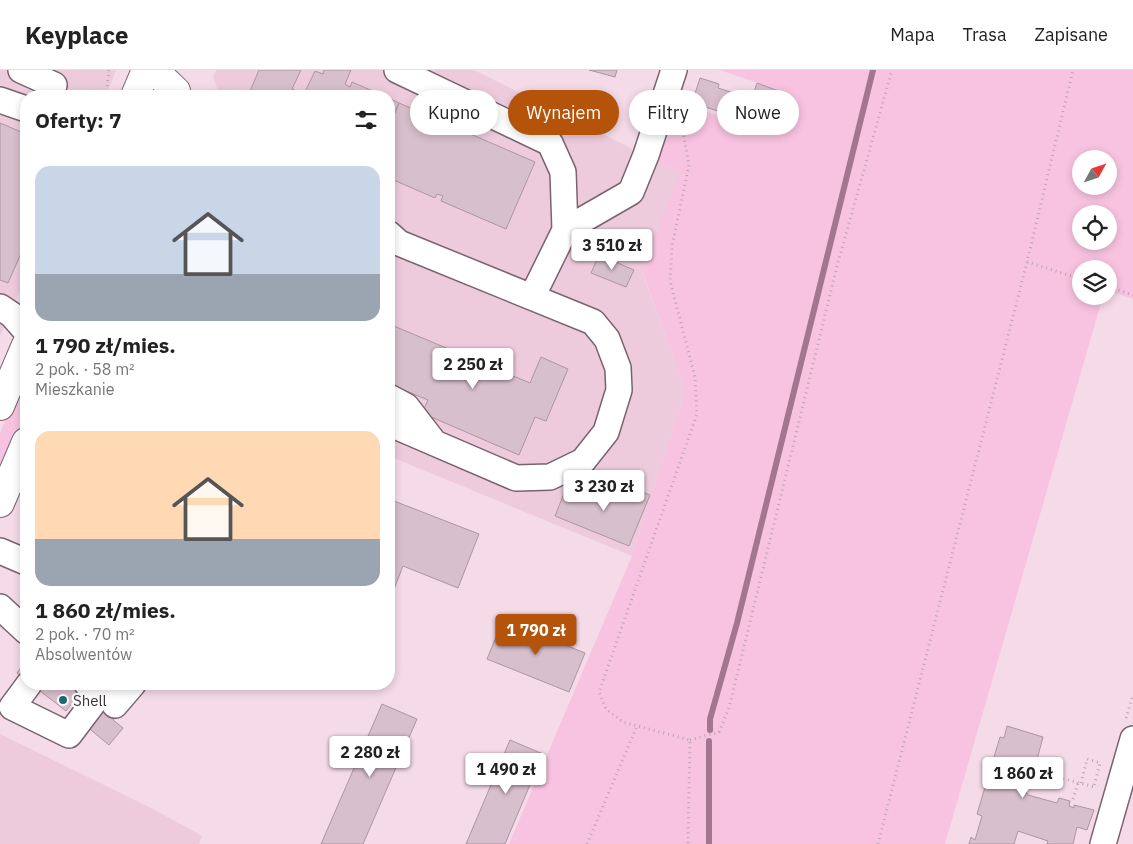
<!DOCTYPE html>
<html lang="pl">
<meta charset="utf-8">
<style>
:root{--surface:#fff;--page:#f2f2f2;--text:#222;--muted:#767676;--line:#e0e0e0;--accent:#b45309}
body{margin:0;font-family:"IBM Plex Sans",sans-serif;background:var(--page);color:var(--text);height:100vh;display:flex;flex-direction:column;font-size:19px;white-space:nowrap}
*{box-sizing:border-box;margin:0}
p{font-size:16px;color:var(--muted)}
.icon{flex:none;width:28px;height:28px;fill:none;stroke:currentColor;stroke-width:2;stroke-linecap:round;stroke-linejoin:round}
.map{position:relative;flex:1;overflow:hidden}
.drawer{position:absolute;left:20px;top:20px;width:375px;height:600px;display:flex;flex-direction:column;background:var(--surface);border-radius:20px;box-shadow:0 2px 8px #0003}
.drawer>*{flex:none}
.top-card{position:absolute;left:410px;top:20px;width:475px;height:45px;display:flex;gap:10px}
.needle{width:32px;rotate:50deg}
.fabs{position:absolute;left:1072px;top:80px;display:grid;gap:10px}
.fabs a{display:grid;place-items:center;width:45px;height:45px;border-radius:50%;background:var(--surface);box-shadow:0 2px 8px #0003;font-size:25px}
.price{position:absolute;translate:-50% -42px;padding:0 11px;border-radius:5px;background:#fff;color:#222;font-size:16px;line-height:32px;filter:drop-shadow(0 1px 2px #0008)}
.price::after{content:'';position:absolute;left:50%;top:30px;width:15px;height:11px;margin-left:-8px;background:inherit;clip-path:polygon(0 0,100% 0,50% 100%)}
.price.on{background:var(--accent);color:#fff}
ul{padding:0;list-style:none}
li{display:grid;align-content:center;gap:10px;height:265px;padding:0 15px}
li span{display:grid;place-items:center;height:155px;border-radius:15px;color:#555}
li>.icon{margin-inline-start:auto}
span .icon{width:90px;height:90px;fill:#fffc;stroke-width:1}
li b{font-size:21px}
h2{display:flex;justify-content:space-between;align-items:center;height:60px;padding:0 15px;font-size:21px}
.tag{padding:0 18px;border-radius:22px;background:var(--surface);box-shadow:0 2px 8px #0003;font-size:18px;line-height:45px}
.tag.on{background:var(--accent);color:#fff}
header{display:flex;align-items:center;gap:30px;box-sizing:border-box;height:70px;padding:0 25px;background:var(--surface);border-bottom:1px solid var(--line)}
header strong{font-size:24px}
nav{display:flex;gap:28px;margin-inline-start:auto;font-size:18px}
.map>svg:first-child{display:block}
.built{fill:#edcbdd}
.green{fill:#f8c3e0;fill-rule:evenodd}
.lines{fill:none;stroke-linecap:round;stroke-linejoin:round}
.stream{stroke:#a3758f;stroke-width:6}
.building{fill:#d8bfcc;stroke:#ae95a2}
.minor-casing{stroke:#7a636f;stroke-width:28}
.major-casing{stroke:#7a636f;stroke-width:30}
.path{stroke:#bba5b0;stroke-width:3;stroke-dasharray:1 4;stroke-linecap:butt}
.minor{stroke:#fff;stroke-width:25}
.major{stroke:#fff;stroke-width:28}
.poi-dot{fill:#1e6972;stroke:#fff;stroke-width:2}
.labels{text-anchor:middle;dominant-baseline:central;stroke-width:4.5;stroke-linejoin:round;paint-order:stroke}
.poi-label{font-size:15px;fill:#3d3238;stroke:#fff;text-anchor:start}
</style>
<header>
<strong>Keyplace</strong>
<nav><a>Mapa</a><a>Trasa</a><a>Zapisane</a></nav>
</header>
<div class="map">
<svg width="1133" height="774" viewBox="0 0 1133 774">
<rect width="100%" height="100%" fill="#f5dae8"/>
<path class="built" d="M 0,0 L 116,0 L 106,26 L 26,26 L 26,207 L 0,266 Z
M 216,0 L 474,0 L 681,103 L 642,202 L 686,321 L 632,486 L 389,386 L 389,26 L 218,26 L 219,23 L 213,7 Z
M 0,664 L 153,739 L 202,766 L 199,774 L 0,774 Z"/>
<path class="green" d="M 720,0 L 1133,0 L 1133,229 L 1109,221 L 1109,199 L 1081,199 L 1081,226 L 1103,226 L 945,774 L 509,774 L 632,486 L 686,321 L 642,201 L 680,103 L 656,90 L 676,31 L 763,61 L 776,19 ZM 1081,89 L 1109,89 L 1109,116 L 1081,116 ZM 1081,144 L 1109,144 L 1109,171 L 1081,171 Z
M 26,301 L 26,347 L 0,408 L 0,363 Z"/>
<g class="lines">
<path class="stream" d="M 710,660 L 710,649 L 737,553 L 873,0
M 709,774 L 709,671"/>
</g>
<path class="building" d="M 259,0 L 301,0 L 292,19 L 304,24 L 315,1 L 323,4 L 324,0 L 351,0 L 345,14 L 350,17 L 352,12 L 384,26 L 248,26 Z
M 589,0 L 617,0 L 615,7 Z
M 700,8 L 719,14 L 718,18 L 737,24 L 731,45 L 692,33 Z
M 757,13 L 784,23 L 781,32 L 754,22 Z
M 389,28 L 399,33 L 389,57 Z
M 399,33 L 535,92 L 506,159 L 441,131 L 443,126 L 437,124 L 435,128 L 389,108 L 389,57 Z
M 0,53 L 26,64 L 26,172 L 8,213 L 0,210 Z
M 599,185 L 634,200 L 626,217 L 591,203 Z
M 389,254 L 530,313 L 541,287 L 568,299 L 546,351 L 535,347 L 519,385 L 422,343 L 428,330 L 389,314 Z
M 569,411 L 619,432 L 627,416 L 650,425 L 629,476 L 555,446 Z
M 389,429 L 394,431 L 389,445 Z
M 394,431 L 479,464 L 458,518 L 403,496 L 389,532 L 389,445 Z
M 503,550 L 585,583 L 569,622 L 487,589 Z
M 26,590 L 26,610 L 17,603 Z
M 31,614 L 82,614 L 84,618 L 66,641 Z
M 108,629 L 121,640 L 113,650 L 123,658 L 109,675 L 86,656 Z
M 382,634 L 417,649 L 363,774 L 321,774 Z
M 1007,656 L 1043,667 L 1035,697 L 1032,696 L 1025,721 L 1028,725 L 1057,733 L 1059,728 L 1070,731 L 1069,736 L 1074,738 L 1074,735 L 1094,740 L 1087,760 L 1077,757 L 1073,774 L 1047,774 L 1048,771 L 1018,761 L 1014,774 L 969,774 L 971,767 L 975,770 L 982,746 L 977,744 L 1000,667 L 1004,668 Z
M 510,670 L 543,684 L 505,774 L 466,774 Z"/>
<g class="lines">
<defs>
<path id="minor" d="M 21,0 L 54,15
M 397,0 L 550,73 L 563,102 L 565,160 L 532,227
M 0,30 L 26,39
M 565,160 L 631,122 L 646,85 L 674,0
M 389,164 L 399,173 L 593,252 L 607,269 L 618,298 L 619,320 L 606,362 L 583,391 L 550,407 L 516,408 L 395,356
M 0,237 L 12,245 L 26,261
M 389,327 L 406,336 L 433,371
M 0,481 L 26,492
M 0,537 L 26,561
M 29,614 L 12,637 L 69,665 L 100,624 L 87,614
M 115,635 L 133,614
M 1103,774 L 1133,669"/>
<path id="major" d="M 154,0 L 176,21
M 135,26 L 146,0
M 0,336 L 26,275
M 0,433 L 26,372"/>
</defs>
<use href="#minor" class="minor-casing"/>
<use href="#major" class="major-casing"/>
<path class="path" d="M 106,26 L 109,0
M 681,51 L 689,95 L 672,176 L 670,211 L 695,307 L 697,344 L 599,622 L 606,639 L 623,652 L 690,670 L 688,774
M 1027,192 L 1081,209
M 1109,217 L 1133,225
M 21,226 L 26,213
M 1126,648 L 1133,625
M 690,670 L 719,662 L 729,638 L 837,196 L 892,0
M 1034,701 L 1095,717
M 1081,713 L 1087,689 L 1100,693 L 1094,716
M 1030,718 L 1051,705
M 1073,729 L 1078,713
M 587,774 L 637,656
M 878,774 L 1027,192 L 1073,0"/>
<use href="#minor" class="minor"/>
<use href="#major" class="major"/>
</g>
<circle class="poi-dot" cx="63" cy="630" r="5"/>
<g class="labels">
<g class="poi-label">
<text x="73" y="630">Shell</text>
</g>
</g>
</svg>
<div class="fabs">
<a><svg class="needle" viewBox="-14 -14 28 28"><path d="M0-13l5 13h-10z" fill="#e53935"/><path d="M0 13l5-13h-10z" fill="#767676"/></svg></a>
<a><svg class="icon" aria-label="locate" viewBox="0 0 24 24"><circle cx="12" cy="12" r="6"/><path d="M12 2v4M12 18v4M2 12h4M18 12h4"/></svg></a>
<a><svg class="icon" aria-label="layers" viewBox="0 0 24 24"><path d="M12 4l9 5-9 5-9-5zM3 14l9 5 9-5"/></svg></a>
</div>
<b class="price" style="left:612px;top:201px">3 510 zł</b>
<b class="price" style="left:473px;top:320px">2 250 zł</b>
<b class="price" style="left:604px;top:442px">3 230 zł</b>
<b class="price on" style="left:536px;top:586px">1 790 zł</b>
<b class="price" style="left:370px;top:708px">2 280 zł</b>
<b class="price" style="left:506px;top:725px">1 490 zł</b>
<b class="price" style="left:1023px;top:729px">1 860 zł</b>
<div class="top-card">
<a class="tag">Kupno</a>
<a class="tag on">Wynajem</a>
<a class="tag">Filtry</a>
<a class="tag">Nowe</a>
</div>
<section class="drawer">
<h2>Oferty: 7<svg class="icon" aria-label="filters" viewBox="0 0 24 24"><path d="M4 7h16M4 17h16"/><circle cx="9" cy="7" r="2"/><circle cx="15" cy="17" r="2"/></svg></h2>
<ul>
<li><span style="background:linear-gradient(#c9d6e8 70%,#9aa5b1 0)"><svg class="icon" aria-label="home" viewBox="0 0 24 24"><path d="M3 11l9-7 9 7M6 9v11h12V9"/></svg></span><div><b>1 790 zł/mies.</b><p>2 pok. · 58 m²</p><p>Mieszkanie</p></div></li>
<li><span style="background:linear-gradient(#ffd9b3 70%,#9aa5b1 0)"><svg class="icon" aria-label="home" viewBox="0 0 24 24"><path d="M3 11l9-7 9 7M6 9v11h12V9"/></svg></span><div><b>1 860 zł/mies.</b><p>2 pok. · 70 m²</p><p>Absolwentów</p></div></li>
</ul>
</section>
</div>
